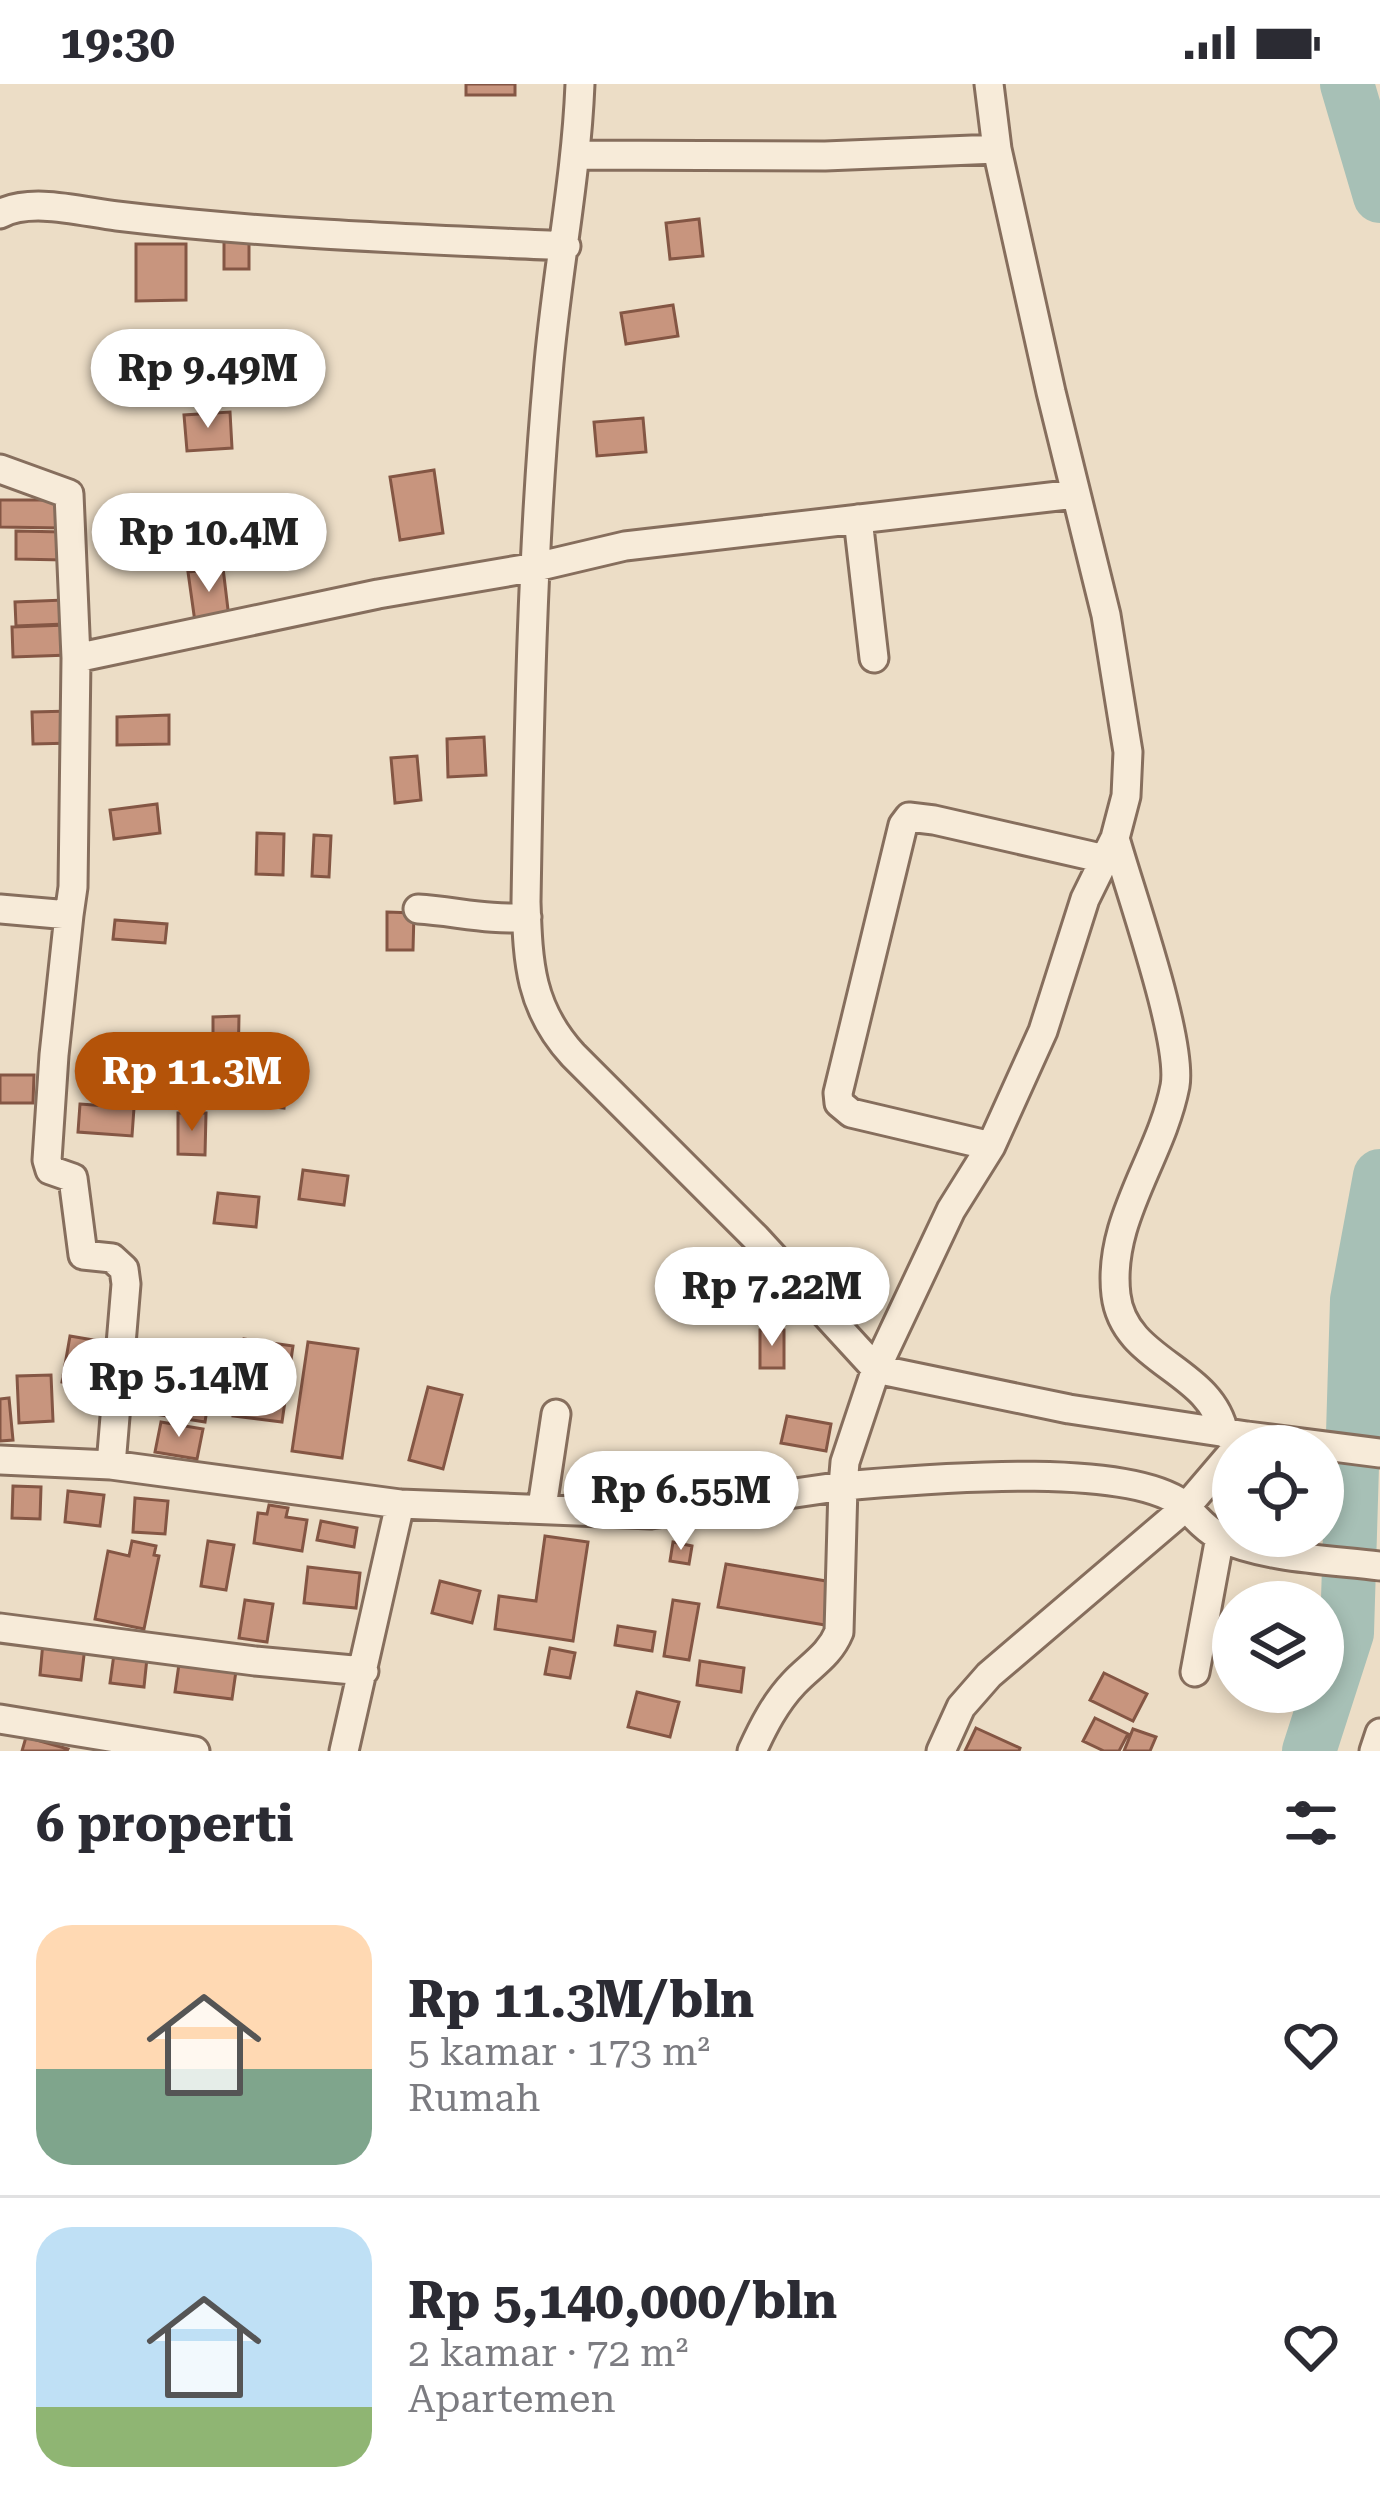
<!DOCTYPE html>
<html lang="id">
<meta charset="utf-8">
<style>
:root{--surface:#fff;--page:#f7f7f7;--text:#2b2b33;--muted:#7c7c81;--line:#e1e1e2;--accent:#b45309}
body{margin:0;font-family:"Roboto Serif",serif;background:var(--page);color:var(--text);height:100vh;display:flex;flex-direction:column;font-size:45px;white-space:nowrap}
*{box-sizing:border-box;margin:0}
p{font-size:39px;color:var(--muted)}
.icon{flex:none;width:66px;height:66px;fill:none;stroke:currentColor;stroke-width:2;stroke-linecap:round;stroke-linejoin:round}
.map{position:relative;height:1667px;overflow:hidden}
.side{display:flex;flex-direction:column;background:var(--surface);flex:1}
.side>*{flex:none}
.fabs{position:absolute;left:1212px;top:1341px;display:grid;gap:24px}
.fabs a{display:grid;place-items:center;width:132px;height:132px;border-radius:50%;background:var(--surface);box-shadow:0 6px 18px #0003;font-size:60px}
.price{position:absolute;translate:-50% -102px;padding:0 27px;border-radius:42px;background:#fff;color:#222;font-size:39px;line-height:78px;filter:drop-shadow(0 3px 6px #0008)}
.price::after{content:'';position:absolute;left:50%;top:72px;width:36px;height:27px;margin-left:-18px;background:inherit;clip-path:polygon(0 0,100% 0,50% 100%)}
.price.selected{background:var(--accent);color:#fff}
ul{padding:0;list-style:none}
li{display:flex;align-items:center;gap:36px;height:300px;padding:0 36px}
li+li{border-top:3px solid var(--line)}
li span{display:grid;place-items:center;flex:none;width:336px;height:240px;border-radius:36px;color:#555}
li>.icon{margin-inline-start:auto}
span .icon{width:144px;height:144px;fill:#fffc;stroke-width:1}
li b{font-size:51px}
h2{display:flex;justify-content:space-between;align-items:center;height:144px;padding:0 36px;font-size:51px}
.status{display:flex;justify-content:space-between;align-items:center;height:84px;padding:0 60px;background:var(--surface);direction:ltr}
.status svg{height:33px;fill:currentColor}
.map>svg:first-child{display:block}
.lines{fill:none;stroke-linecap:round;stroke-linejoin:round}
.river{stroke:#a7c0b6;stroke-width:54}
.building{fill:#c8957e;stroke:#845644;stroke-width:3}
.minor-casing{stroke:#866e5d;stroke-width:33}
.minor{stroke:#f7ebd9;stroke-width:27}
</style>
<div class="status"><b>19:30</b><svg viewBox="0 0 49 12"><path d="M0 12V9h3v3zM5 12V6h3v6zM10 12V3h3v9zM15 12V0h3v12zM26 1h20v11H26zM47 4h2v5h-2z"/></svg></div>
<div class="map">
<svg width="1380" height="1667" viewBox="0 0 1380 1667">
<rect width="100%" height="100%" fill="#ecddc6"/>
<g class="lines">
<path class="river" d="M 1347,0 L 1380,112
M 1309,1667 L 1347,1549 L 1357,1216 L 1380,1092"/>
</g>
<path class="building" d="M 466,0 L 515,0 L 515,11 L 466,11 Z
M 699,135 L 703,172 L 670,175 L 666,139 Z
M 224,152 L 249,152 L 249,185 L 224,185 Z
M 136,160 L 186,160 L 186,216 L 136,217 Z
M 673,221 L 678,252 L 626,260 L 621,229 Z
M 230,328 L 232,364 L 187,367 L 184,331 Z
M 643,334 L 646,368 L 597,372 L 594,338 Z
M 434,386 L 443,449 L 400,456 L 390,393 Z
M 0,416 L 63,416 L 63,444 L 0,443 Z
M 16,447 L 64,448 L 64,476 L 16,475 Z
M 223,484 L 229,534 L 195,538 L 188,488 Z
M 64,516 L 65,540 L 16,542 L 15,518 Z
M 68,541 L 69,571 L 13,573 L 12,543 Z
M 72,627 L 74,659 L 33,660 L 32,628 Z
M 169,631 L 169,660 L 117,661 L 117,633 Z
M 484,653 L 486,691 L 448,693 L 447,655 Z
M 417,672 L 421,716 L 395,719 L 391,674 Z
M 157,720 L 160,749 L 114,755 L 110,726 Z
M 257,749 L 284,750 L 283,791 L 256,790 Z
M 314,751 L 331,752 L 329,793 L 312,792 Z
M 387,828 L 414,829 L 413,866 L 387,866 Z
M 115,836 L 167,840 L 165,859 L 113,855 Z
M 239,932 L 238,984 L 213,984 L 213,933 Z
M 0,991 L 34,991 L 33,1019 L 0,1019 Z
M 237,993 L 286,998 L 284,1024 L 234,1019 Z
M 80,1020 L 134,1024 L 132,1052 L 78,1048 Z
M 178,1029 L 206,1029 L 205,1071 L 178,1070 Z
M 303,1086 L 348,1092 L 344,1121 L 299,1115 Z
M 218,1109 L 259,1113 L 256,1143 L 214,1139 Z
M 760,1246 L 784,1246 L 784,1284 L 760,1284 Z
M 70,1252 L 105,1258 L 96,1304 L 62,1298 Z
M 244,1255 L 293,1262 L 282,1338 L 233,1332 Z
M 308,1258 L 358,1265 L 342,1374 L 292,1367 Z
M 51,1291 L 53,1337 L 19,1339 L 17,1292 Z
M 160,1299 L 210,1306 L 205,1338 L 155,1330 Z
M 428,1303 L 462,1311 L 443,1385 L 409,1376 Z
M 9,1314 L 13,1356 L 0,1357 L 0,1315 Z
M 787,1332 L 831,1340 L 826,1367 L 781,1359 Z
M 161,1338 L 203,1345 L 197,1375 L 155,1368 Z
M 13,1402 L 41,1403 L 40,1435 L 12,1434 Z
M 68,1407 L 104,1411 L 100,1442 L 65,1438 Z
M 135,1414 L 168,1417 L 165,1450 L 133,1448 Z
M 269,1421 L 288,1424 L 286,1433 L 307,1436 L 302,1467 L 254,1459 L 258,1429 L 267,1430 Z
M 321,1437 L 357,1444 L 354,1463 L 317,1456 Z
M 545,1452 L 588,1458 L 573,1557 L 495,1545 L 499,1512 L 536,1517 Z
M 132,1457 L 156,1462 L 154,1471 L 159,1472 L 144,1545 L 95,1535 L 108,1467 L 129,1472 Z
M 208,1457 L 234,1461 L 226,1506 L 201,1502 Z
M 673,1458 L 692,1462 L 689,1480 L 670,1477 Z
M 726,1480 L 832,1498 L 825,1541 L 718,1523 Z
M 308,1483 L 360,1489 L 356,1524 L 304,1519 Z
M 440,1497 L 480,1507 L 472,1539 L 432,1529 Z
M 245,1516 L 273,1520 L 267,1558 L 239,1554 Z
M 673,1516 L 699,1520 L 689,1576 L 664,1572 Z
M 618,1542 L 655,1548 L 652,1567 L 615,1561 Z
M 43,1558 L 85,1563 L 81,1596 L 40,1591 Z
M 550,1564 L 575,1569 L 570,1594 L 545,1590 Z
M 114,1570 L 147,1574 L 144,1603 L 110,1599 Z
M 700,1577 L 744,1584 L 741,1608 L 697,1601 Z
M 179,1580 L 236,1587 L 232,1615 L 175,1608 Z
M 1104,1589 L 1147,1610 L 1133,1637 L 1090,1616 Z
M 637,1608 L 679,1618 L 670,1653 L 628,1643 Z
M 1095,1634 L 1128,1650 L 1119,1667 L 1104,1667 L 1083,1657 Z
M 976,1644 L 1020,1664 L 1019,1667 L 965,1667 Z
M 1133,1645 L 1156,1653 L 1150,1667 L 1124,1667 Z
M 26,1653 L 68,1665 L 67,1667 L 22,1667 Z"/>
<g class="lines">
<defs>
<path id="minor" d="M 580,0 C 576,98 556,192 548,290 C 532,466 529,641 526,818 C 528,880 530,924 573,971 L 756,1154 L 876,1285 L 1069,1325 L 1247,1352
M 577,71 L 825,72 L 997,65
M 0,130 C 31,113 83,128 117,132 C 266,150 416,155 566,162
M 0,385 L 69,410 L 76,574 L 378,510 L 536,483 L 625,462 L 1076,410
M 858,435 L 874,574
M 1115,754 C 1130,808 1183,956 1175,1002 C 1161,1074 1107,1136 1116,1211 C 1124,1279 1211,1284 1224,1349
M 0,825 L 69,831 L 73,803 L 76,574
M 418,825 C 454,827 491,837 527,833
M 69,831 L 54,971 L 47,1076 L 50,1086 L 73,1094 L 83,1171 L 112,1174 L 124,1185 L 126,1200 L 111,1381
M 991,1062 L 851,1029 L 839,1019 L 838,1009 L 903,741 L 909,733 L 934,736 L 1105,775
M 1238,1362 L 1247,1352 L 1380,1369
M 0,1376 L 111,1381 L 400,1420 L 651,1430 L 843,1402 L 845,1378 L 876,1285 L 951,1126 L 991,1062 L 1043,947 L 1085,815 L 1115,754 L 1126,712 L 1128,668 L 1106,531 L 1051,308 L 997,65 L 989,0
M 542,1423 L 556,1330
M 0,1544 L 255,1577 L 364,1587
M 1195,1588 L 1220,1453
M 0,1635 L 195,1667
M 344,1667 L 400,1420
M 752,1667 C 763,1643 775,1619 794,1599 C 811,1581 829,1572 839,1548 L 843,1402 C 918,1396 1131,1375 1186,1423 L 1233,1368
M 941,1667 L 961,1623 L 989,1591 L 1186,1423 C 1197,1435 1208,1447 1222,1454 C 1265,1474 1332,1476 1380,1482
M 1374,1667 L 1380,1649"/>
</defs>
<use href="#minor" class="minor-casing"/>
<use href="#minor" class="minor"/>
</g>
</svg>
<div class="fabs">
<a><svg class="icon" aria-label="locate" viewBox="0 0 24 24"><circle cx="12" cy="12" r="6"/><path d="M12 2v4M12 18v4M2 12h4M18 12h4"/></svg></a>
<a><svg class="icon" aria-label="layers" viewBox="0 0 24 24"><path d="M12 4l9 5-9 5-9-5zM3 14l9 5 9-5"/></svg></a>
</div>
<b class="price" style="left:208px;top:347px">Rp 9.49M</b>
<b class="price" style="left:209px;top:511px">Rp 10.4M</b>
<b class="price selected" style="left:192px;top:1050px">Rp 11.3M</b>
<b class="price" style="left:772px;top:1265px">Rp 7.22M</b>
<b class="price" style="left:179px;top:1356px">Rp 5.14M</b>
<b class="price" style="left:681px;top:1469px">Rp 6.55M</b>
</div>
<section class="side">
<h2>6 properti<svg class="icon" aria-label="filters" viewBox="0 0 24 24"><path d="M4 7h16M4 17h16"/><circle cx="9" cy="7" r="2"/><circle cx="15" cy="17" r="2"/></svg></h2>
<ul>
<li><span style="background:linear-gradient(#ffd9b3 60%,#7fa58c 0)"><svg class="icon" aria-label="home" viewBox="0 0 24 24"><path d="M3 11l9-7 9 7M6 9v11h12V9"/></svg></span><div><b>Rp 11.3M/bln</b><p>5 kamar · 173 m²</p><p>Rumah</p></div><svg class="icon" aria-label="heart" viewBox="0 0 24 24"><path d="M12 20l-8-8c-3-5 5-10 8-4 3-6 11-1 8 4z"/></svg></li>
<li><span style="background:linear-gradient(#bfe0f5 75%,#8fb573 0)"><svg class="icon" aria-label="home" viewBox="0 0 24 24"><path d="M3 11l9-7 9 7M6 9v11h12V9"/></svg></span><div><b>Rp 5,140,000/bln</b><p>2 kamar · 72 m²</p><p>Apartemen</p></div><svg class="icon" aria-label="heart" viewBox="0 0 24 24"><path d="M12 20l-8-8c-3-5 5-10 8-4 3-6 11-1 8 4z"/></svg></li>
</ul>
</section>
